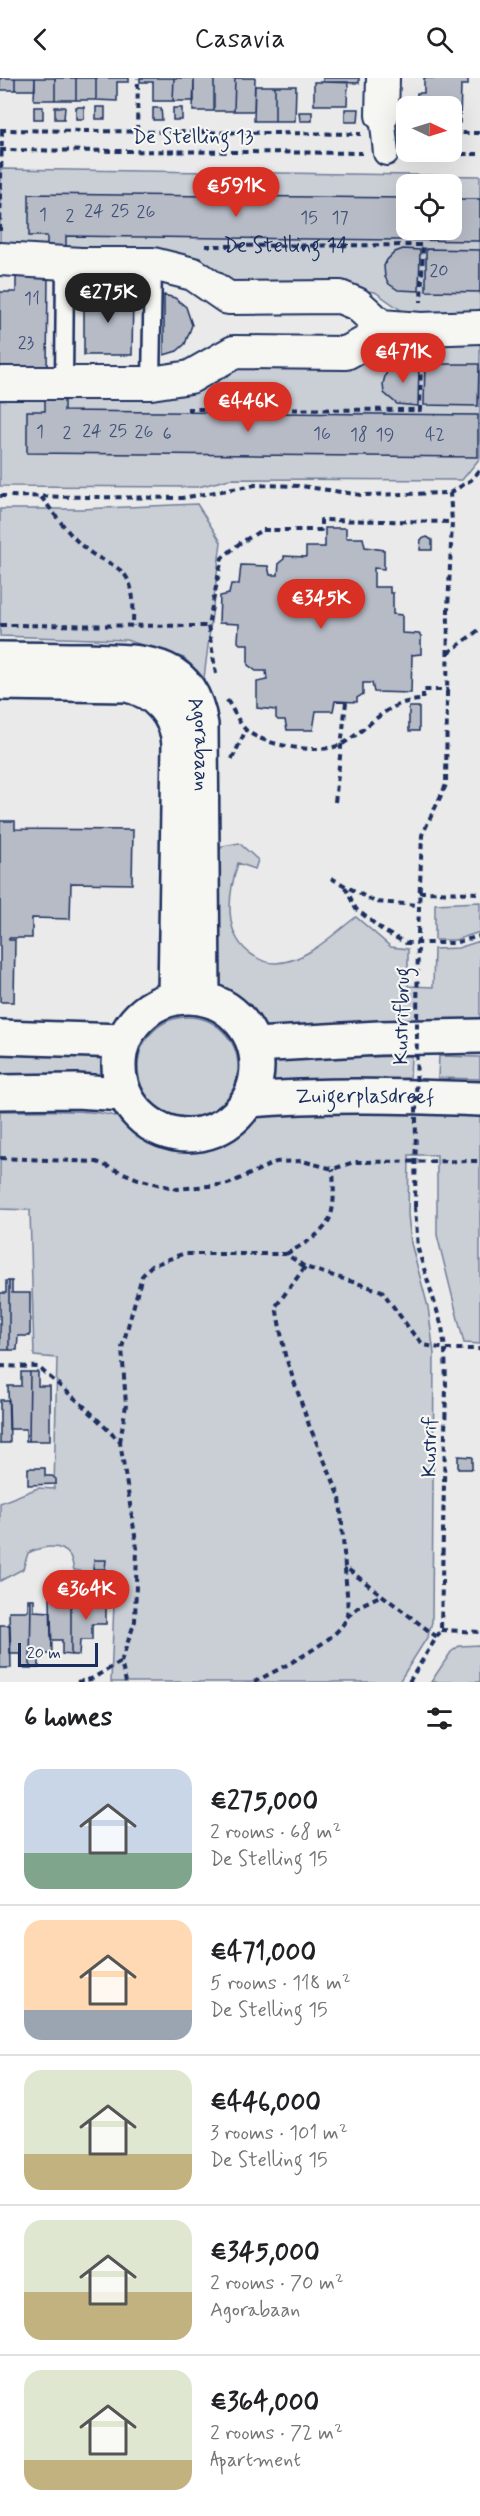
<!DOCTYPE html>
<meta charset="utf-8">
<style>
:root{--surface:#fff;--page:#f2f2f2;--text:#202124;--muted:#757577;--line:#e0e0e0;--accent:#d93025}
body{margin:0;font-family:Mynerve,sans-serif;background:var(--page);color:var(--text);height:100vh;display:flex;flex-direction:column;font-size:22px;white-space:nowrap}
*{box-sizing:border-box;margin:0}
p{font-size:20px;color:var(--muted)}
.icon{flex:none;width:33px;height:33px;fill:none;stroke:currentColor;stroke-width:2;stroke-linecap:round;stroke-linejoin:round}
.map{position:relative;height:1604px;overflow:hidden}
.panel{display:flex;flex-direction:column;background:var(--surface);flex:1}
.panel>*{flex:none}
.needle{width:39px;rotate:94deg}
.fabs{position:absolute;left:396px;top:18px;display:grid;gap:12px}
.fabs a{display:grid;place-items:center;width:66px;height:66px;border-radius:12px;background:var(--surface);box-shadow:0 6px 24px #0002;font-size:30px}
.scale{position:absolute;left:18px;bottom:15px;width:80px;box-sizing:border-box;padding-left:6px;border:3px solid #1b2f5e;border-top:0;font-size:16px;line-height:21px;white-space:nowrap;color:#1b2f5e;-webkit-text-stroke:4px #f6f6f2;paint-order:stroke}
.price{position:absolute;translate:-50% -51px;padding:0 14px;border-radius:21px;background:var(--accent);color:#fff;font-size:20px;line-height:39px;filter:drop-shadow(0 2px 3px #0008)}
.price::after{content:'';position:absolute;left:50%;top:36px;width:18px;height:14px;margin-left:-9px;background:inherit;clip-path:polygon(0 0,100% 0,50% 100%)}
.price.current{background:#222;color:#fff}
ul{padding:0;list-style:none}
li{display:flex;align-items:center;gap:18px;height:150px;padding:0 24px}
li+li{border-top:2px solid var(--line)}
li span{display:grid;place-items:center;flex:none;width:168px;height:120px;border-radius:18px;color:#555}
li>.icon{margin-inline-start:auto}
span .icon{width:72px;height:72px;fill:#fffc;stroke-width:1}
li b{font-size:26px}
h2{display:flex;justify-content:space-between;align-items:center;height:72px;padding:0 24px;font-size:26px}
header{display:flex;justify-content:space-between;align-items:center;height:78px;padding:0 24px;background:var(--surface);font-size:27px;font-weight:600}
.map>svg:first-child{display:block}
.green{fill:#caced5;stroke:#727e9a;stroke-width:1.5;fill-rule:evenodd}
.building{fill:#b6bbc6;stroke:#1b2f5e;stroke-width:1.5}
.lines{fill:none;stroke-linecap:round;stroke-linejoin:round}
.service-casing{stroke:#1b2f5e;stroke-width:21}
.pedestrian-casing{stroke:#1b2f5e;stroke-width:28}
.minor-casing{stroke:#1b2f5e;stroke-width:36}
.tertiary-casing{stroke:#1b2f5e;stroke-width:38}
.secondary-casing{stroke:#1b2f5e;stroke-width:38}
.path{stroke:#1b2f5e;stroke-width:4;stroke-dasharray:6 4.5;stroke-linecap:butt}
.service{stroke:#f6f6f2;stroke-width:16}
.pedestrian{stroke:#f6f6f2;stroke-width:24}
.minor{stroke:#f6f6f2;stroke-width:32}
.tertiary{stroke:#f6f6f2;stroke-width:33}
.secondary{stroke:#f6f6f2;stroke-width:33}
.path-bridge{stroke:#1b2f5e;stroke-width:4;stroke-dasharray:6 4.5;stroke-linecap:butt}
.labels{text-anchor:middle;dominant-baseline:central;stroke-width:4.5;stroke-linejoin:round;paint-order:stroke}
.number-label{font-size:18px;fill:#425278}
.street-label{font-size:21px;fill:#1b2f5e;stroke:#f6f6f2}
</style>
<header><svg class="icon" aria-label="back" viewBox="0 0 24 24"><path d="M15 5l-7 7 7 7"/></svg>Casavia<svg class="icon" aria-label="search" viewBox="0 0 24 24"><circle cx="10" cy="10" r="6"/><path d="M15 15l6 6"/></svg></header>
<div class="map">
<svg width="480" height="1604" viewBox="0 0 480 1604">
<rect width="100%" height="100%" fill="#e9eae9"/>
<filter id="ink" filterUnits="userSpaceOnUse"><feTurbulence type="fractalNoise" baseFrequency=".0167" numOctaves="2"/><feDisplacementMap in="SourceGraphic" scale="12" xChannelSelector="R" yChannelSelector="G"/><feConvolveMatrix kernelMatrix="1 2 1 2 8 2 1 2 1" color-interpolation-filters="sRGB"/></filter>
<g filter="url(#ink)">
<path class="green" d="M 0,91 L 480,98 L 480,238 L 408,237 L 375,214 L 329,209 L 239,207 L 0,167 ZM 406,106 L 452,106 L 452,152 L 406,152 Z
M 403,262 L 480,263 L 480,380 L 462,402 L 230,401 L 198,409 L 0,408 L 0,323 L 81,314 L 248,281 L 354,282 Z
M 197,426 L 221,464 L 204,600 L 184,580 L 126,562 L 0,558 L 0,431 L 81,431 Z
M 239,765 L 258,782 L 255,791 L 238,785 C 228,816 222,859 254,878 C 260,882 269,885 276,885 C 306,884 333,856 356,839 L 391,869 L 408,871 L 408,908 L 433,909 L 434,871 L 458,870 L 480,863 L 480,945 L 265,953 L 244,929 L 222,913 L 212,888 L 213,779 L 223,768 Z
M 480,824 L 480,854 L 455,862 L 435,862 L 435,826 Z
M138 989a50 50 0 1 1 100 0a50 50 0 1 1-100 0Z
M 0,970 L 105,980 L 104,1002 L 0,1004 Z
M 411,978 L 410,1000 L 276,1007 L 270,1000 L 271,981 Z
M 439,978 L 480,979 L 480,1001 L 438,1000 Z
M 480,1028 L 480,1266 L 464,1265 L 437,1157 L 437,1077 L 409,1077 L 408,1136 L 411,1165 L 428,1229 L 434,1276 L 432,1544 L 428,1558 L 399,1604 L 111,1604 L 115,1498 L 74,1492 C 73,1488 72,1481 70,1478 C 61,1464 40,1469 28,1475 L 23,1491 L 0,1503 L 0,1425 L 38,1410 L 54,1411 L 57,1280 L 34,1278 L 30,1132 L 0,1131 L 0,1033 C 30,1034 94,1029 120,1040 C 133,1045 142,1057 155,1063 C 193,1079 228,1062 255,1035 Z
M 480,1567 L 480,1604 L 431,1604 L 451,1574 L 459,1568 Z"/>
<path class="building" d="M 0,0 L 15,0 L 15,12 L 0,12 Z
M 15,0 L 35,0 L 35,12 L 15,12 Z
M 35,0 L 55,0 L 55,22 L 34,22 Z
M 55,0 L 76,0 L 76,22 L 55,22 Z
M 76,0 L 96,0 L 96,22 L 76,22 Z
M 96,0 L 129,0 L 129,4 L 117,4 L 117,23 L 96,22 Z
M 140,0 L 174,0 L 173,23 L 153,23 L 153,4 L 140,4 Z
M 174,0 L 194,0 L 194,23 L 173,23 Z
M 194,0 L 214,0 L 214,33 L 193,33 Z
M 214,0 L 235,0 L 234,33 L 214,33 Z
M 235,0 L 255,0 L 254,33 L 234,33 Z
M 323,0 L 359,0 L 359,5 L 323,4 Z
M 424,0 L 468,0 L 468,7 L 461,7 L 460,45 L 452,45 L 452,28 L 417,28 L 417,15 L 424,15 Z
M 314,4 L 348,4 L 347,27 L 314,27 Z
M 255,8 L 275,8 L 275,43 L 254,43 Z
M 275,8 L 296,8 L 295,43 L 275,43 Z
M 34,29 L 43,29 L 43,41 L 34,41 Z
M 55,29 L 65,29 L 64,41 L 55,41 Z
M 76,29 L 84,29 L 84,41 L 76,41 Z
M 96,29 L 105,29 L 105,41 L 96,41 Z
M 153,30 L 161,30 L 162,42 L 153,42 Z
M 173,30 L 182,30 L 182,42 L 173,42 Z
M 345,31 L 359,31 L 358,44 L 345,44 Z
M 299,34 L 312,34 L 312,43 L 300,43 Z
M 29,116 L 406,120 L 406,152 L 452,152 L 452,121 L 480,121 L 480,163 L 66,158 L 66,179 L 47,179 L 47,158 L 29,158 Z
M 403,171 L 420,172 L 419,213 L 398,212 L 389,206 L 385,199 L 384,188 L 387,182 L 395,174 Z
M 426,171 L 480,172 L 480,214 L 426,213 Z
M 16,198 L 48,198 L 47,293 L 4,293 L 4,288 L 0,288 L 0,214 L 16,214 Z
M 84,216 L 133,216 L 132,277 L 84,277 Z
M 164,217 L 175,220 L 186,229 L 192,247 L 185,266 L 177,273 L 164,277 Z
M 397,286 L 419,286 L 418,328 L 397,326 L 384,315 L 383,306 L 385,298 L 388,292 Z
M 425,286 L 479,286 L 478,328 L 424,327 Z
M 45,313 L 64,313 L 64,333 L 478,337 L 478,379 L 27,375 L 27,333 L 45,333 Z
M 325,450 L 346,450 L 346,460 L 363,460 L 365,469 L 384,472 L 384,491 L 374,490 L 374,509 L 390,509 L 390,515 L 393,515 L 393,536 L 402,537 L 402,555 L 419,556 L 421,558 L 421,576 L 412,577 L 411,615 L 374,614 L 372,605 L 363,605 L 363,616 L 357,620 L 357,624 L 335,623 L 333,633 L 316,633 L 313,652 L 287,652 L 285,642 L 278,642 L 276,640 L 276,632 L 257,630 L 257,604 L 267,602 L 266,593 L 256,593 L 248,587 L 248,566 L 240,566 L 238,564 L 239,546 L 219,545 L 220,518 L 229,516 L 231,506 L 239,506 L 241,487 L 268,488 L 270,497 L 278,497 L 279,485 L 284,481 L 284,478 L 306,479 L 306,469 L 325,469 Z
M 427,459 L 432,462 L 432,472 L 420,472 L 421,461 Z
M 409,629 L 419,629 L 419,653 L 409,653 Z
M 0,743 L 15,743 L 15,751 L 133,752 L 132,806 L 71,805 L 70,841 L 32,840 L 32,860 L 9,860 L 9,862 L 15,862 L 14,924 L 0,924 Z
M 6,1203 L 9,1203 L 9,1272 L 0,1272 L 0,1215 L 6,1215 Z
M 9,1203 L 12,1203 L 12,1215 L 30,1215 L 30,1258 L 18,1258 L 17,1272 L 9,1272 Z
M 21,1294 L 30,1294 L 29,1363 L 26,1363 L 26,1351 L 9,1351 L 8,1308 L 21,1308 Z
M 30,1294 L 38,1294 L 38,1308 L 50,1308 L 50,1363 L 29,1363 Z
M 0,1322 L 9,1322 L 10,1365 L 0,1365 Z
M 458,1378 L 472,1379 L 472,1391 L 458,1391 Z
M 28,1390 L 45,1390 L 45,1398 L 52,1398 L 56,1401 L 56,1406 L 28,1407 Z
M 94,1482 L 106,1482 L 105,1491 L 93,1491 Z
M 50,1519 L 58,1519 L 58,1526 L 71,1527 L 71,1577 L 62,1576 L 62,1562 L 51,1562 Z
M 85,1519 L 106,1520 L 106,1546 L 92,1546 L 92,1562 L 80,1562 L 79,1577 L 71,1577 L 71,1527 L 85,1527 Z
M 28,1521 L 31,1521 L 30,1590 L 21,1590 L 21,1576 L 10,1576 L 9,1533 L 28,1533 Z
M 31,1521 L 34,1521 L 34,1533 L 51,1534 L 52,1576 L 39,1576 L 39,1590 L 30,1590 Z
M 0,1547 L 10,1547 L 11,1590 L 0,1590 Z"/>
<g class="lines">
<defs>
<path id="service" d="M 151,305 L 153,186
M 64,306 L 65,185"/>
<path id="pedestrian" d="M 382,37 L 386,75"/>
<path id="minor" d="M 382,37 L 383,0
M 0,181 L 81,186 L 153,186 L 193,196 L 228,220 L 340,219 L 357,226 L 381,248
M 0,305 L 151,305 L 190,299 L 234,274 L 346,275 L 368,263 L 381,248 L 421,251 L 480,249"/>
<g id="tertiary">
<path id="s2" d="M 0,581 C 29,581 59,582 88,582 C 142,584 191,580 201,647 L 203,920"/>
<path d="M 0,605 L 127,607 C 156,613 177,637 179,666 L 175,919"/>
</g>
<g id="secondary">
<circle cx="188" cy="988" r="69"/>
<path d="M 0,959 L 123,963"/>
<path d="M 255,967 L 379,960 L 480,958"/>
<path d="M 0,1014 L 76,1013 L 124,1016"/>
<path id="s3" d="M 249,1022 C 326,1016 403,1018 480,1021"/>
</g>
</defs>
<use href="#service" class="service-casing"/>
<use href="#pedestrian" class="pedestrian-casing"/>
<use href="#minor" class="minor-casing"/>
<use href="#tertiary" class="tertiary-casing"/>
<use href="#secondary" class="secondary-casing"/>
<g class="path">
<path d="M 0,52 L 361,56"/>
<path d="M 137,53 L 138,0"/>
<path d="M 452,55 L 480,55"/>
<path d="M 0,72 L 362,75"/>
<path d="M 409,76 L 480,76"/>
<path d="M 0,153 L 2,52"/>
<path id="s1" d="M 205,168 L 423,167 L 421,224"/>
<path d="M 187,331 L 420,332 L 421,279"/>
<path d="M 0,418 L 182,420 L 255,407 L 301,408 L 361,417 L 450,415 L 471,402 L 480,392"/>
<path d="M 41,419 C 56,437 71,461 91,475 C 103,484 121,487 128,502 C 135,515 133,534 133,548"/>
<path d="M 0,547 L 208,548"/>
<path d="M 448,575 L 480,551"/>
<path d="M 216,596 L 208,548 L 222,480 L 240,465 L 262,452 L 321,452 L 321,442 L 452,444"/>
<path d="M 227,622 C 233,631 239,646 247,653 C 266,668 323,678 344,665 C 372,648 387,622 423,622 L 423,612 L 449,612"/>
<path d="M 232,681 L 246,652"/>
<path d="M 335,724 L 346,624"/>
<path d="M 331,800 L 375,824 L 419,827"/>
<path d="M 345,809 L 356,831 L 385,854 L 406,865 L 454,865 L 480,858"/>
<path d="M 419,814 L 480,815"/>
<path d="M 418,855 L 422,757 L 446,707 L 448,532 L 452,444 L 450,415"/>
<path d="M 0,1080 L 97,1084 L 138,1101 L 177,1111 L 228,1106 L 276,1084 L 302,1083 L 333,1091 L 354,1084 L 480,1083"/>
<path d="M 286,1176 C 332,1151 336,1144 333,1091"/>
<path d="M 305,1189 L 276,1228 L 285,1277 L 309,1347 L 340,1419 L 345,1489 L 437,1559"/>
<path d="M 0,1288 L 38,1289 L 86,1330 L 120,1364 L 137,1470 L 135,1543 L 121,1584 L 126,1604"/>
<path d="M 120,1364 L 126,1327 L 122,1270 L 142,1198 L 151,1188 L 182,1176 L 286,1176 L 305,1189 L 382,1213 L 414,1257 L 424,1267 L 445,1271 L 480,1271"/>
<path d="M 347,1539 L 361,1527 L 382,1517"/>
<path d="M 441,1552 L 480,1554"/>
<path d="M 77,1604 L 91,1601 L 121,1584"/>
<path d="M 254,1604 C 275,1593 338,1563 346,1541 C 350,1530 345,1502 345,1489"/>
<path d="M 409,1604 L 441,1552 L 446,1308 L 445,1271 L 442,1249 L 418,1171 L 415,1129"/>
</g>
<use href="#service" class="service"/>
<use href="#pedestrian" class="pedestrian"/>
<use href="#minor" class="minor"/>
<use href="#tertiary" class="tertiary"/>
<use href="#secondary" class="secondary"/>
<path class="path-bridge" d="M 415,1129 L 418,855"/>
</g>
</g>
<g class="labels">
<g class="number-label">
<text x="94" y="133">24</text>
<text x="120" y="133">25</text>
<text x="146" y="134">26</text>
<text x="43" y="137">1</text>
<text x="70" y="138">2</text>
<text x="309" y="140">15</text>
<text x="340" y="140">17</text>
<text x="439" y="193">20</text>
<text x="32" y="221">11</text>
<text x="26" y="265">23</text>
<text x="92" y="353">24</text>
<text x="118" y="353">25</text>
<text x="40" y="354">1</text>
<text x="144" y="354">26</text>
<text x="67" y="355">2</text>
<text x="167" y="356">6</text>
<text x="322" y="356">16</text>
<text x="359" y="357">18</text>
<text x="385" y="357">19</text>
<text x="435" y="357">42</text>
</g>
<g class="street-label">
<text x="193" y="59">De Stelling 13</text>
<text stroke="none"><textPath href="#s1" startOffset="81">De Stelling 14</textPath></text>
<text stroke="none"><textPath href="#s2" startOffset="254">Agorabaan</textPath></text>
<text transform="translate(402 938) rotate(-89)">Kustrifbrug</text>
<text stroke="none"><textPath href="#s3" startOffset="116">Zuigerplasdreef</textPath></text>
<text transform="translate(430 1369) rotate(-89)">Kustrif</text>
</g>
</g>
</svg>
<div class="fabs">
<a><svg class="needle" viewBox="-14 -14 28 28"><path d="M0-13l5 13h-10z" fill="#e53935"/><path d="M0 13l5-13h-10z" fill="#757577"/></svg></a>
<a><svg class="icon" aria-label="locate" viewBox="0 0 24 24"><circle cx="12" cy="12" r="6"/><path d="M12 2v4M12 18v4M2 12h4M18 12h4"/></svg></a>
</div>
<div class="scale">20 m</div>
<b class="price" style="left:236px;top:140px">€591K</b>
<b class="price current" style="left:108px;top:246px">€275K</b>
<b class="price" style="left:403px;top:306px">€471K</b>
<b class="price" style="left:248px;top:355px">€446K</b>
<b class="price" style="left:321px;top:552px">€345K</b>
<b class="price" style="left:86px;top:1543px">€364K</b>
</div>
<section class="panel">
<h2>6 homes<svg class="icon" aria-label="filters" viewBox="0 0 24 24"><path d="M4 7h16M4 17h16"/><circle cx="9" cy="7" r="2"/><circle cx="15" cy="17" r="2"/></svg></h2>
<ul>
<li><span style="background:linear-gradient(#c9d6e8 70%,#7fa58c 0)"><svg class="icon" aria-label="home" viewBox="0 0 24 24"><path d="M3 11l9-7 9 7M6 9v11h12V9"/></svg></span><div><b>€275,000</b><p>2 rooms · 68 m²</p><p>De Stelling 15</p></div></li>
<li><span style="background:linear-gradient(#ffd9b3 75%,#9aa5b1 0)"><svg class="icon" aria-label="home" viewBox="0 0 24 24"><path d="M3 11l9-7 9 7M6 9v11h12V9"/></svg></span><div><b>€471,000</b><p>5 rooms · 118 m²</p><p>De Stelling 15</p></div></li>
<li><span style="background:linear-gradient(#dfe7d0 70%,#c2b280 0)"><svg class="icon" aria-label="home" viewBox="0 0 24 24"><path d="M3 11l9-7 9 7M6 9v11h12V9"/></svg></span><div><b>€446,000</b><p>3 rooms · 101 m²</p><p>De Stelling 15</p></div></li>
<li><span style="background:linear-gradient(#dfe7d0 60%,#c2b280 0)"><svg class="icon" aria-label="home" viewBox="0 0 24 24"><path d="M3 11l9-7 9 7M6 9v11h12V9"/></svg></span><div><b>€345,000</b><p>2 rooms · 70 m²</p><p>Agorabaan</p></div></li>
<li><span style="background:linear-gradient(#dfe7d0 75%,#c2b280 0)"><svg class="icon" aria-label="home" viewBox="0 0 24 24"><path d="M3 11l9-7 9 7M6 9v11h12V9"/></svg></span><div><b>€364,000</b><p>2 rooms · 72 m²</p><p>Apartment</p></div></li>
</ul>
</section>
